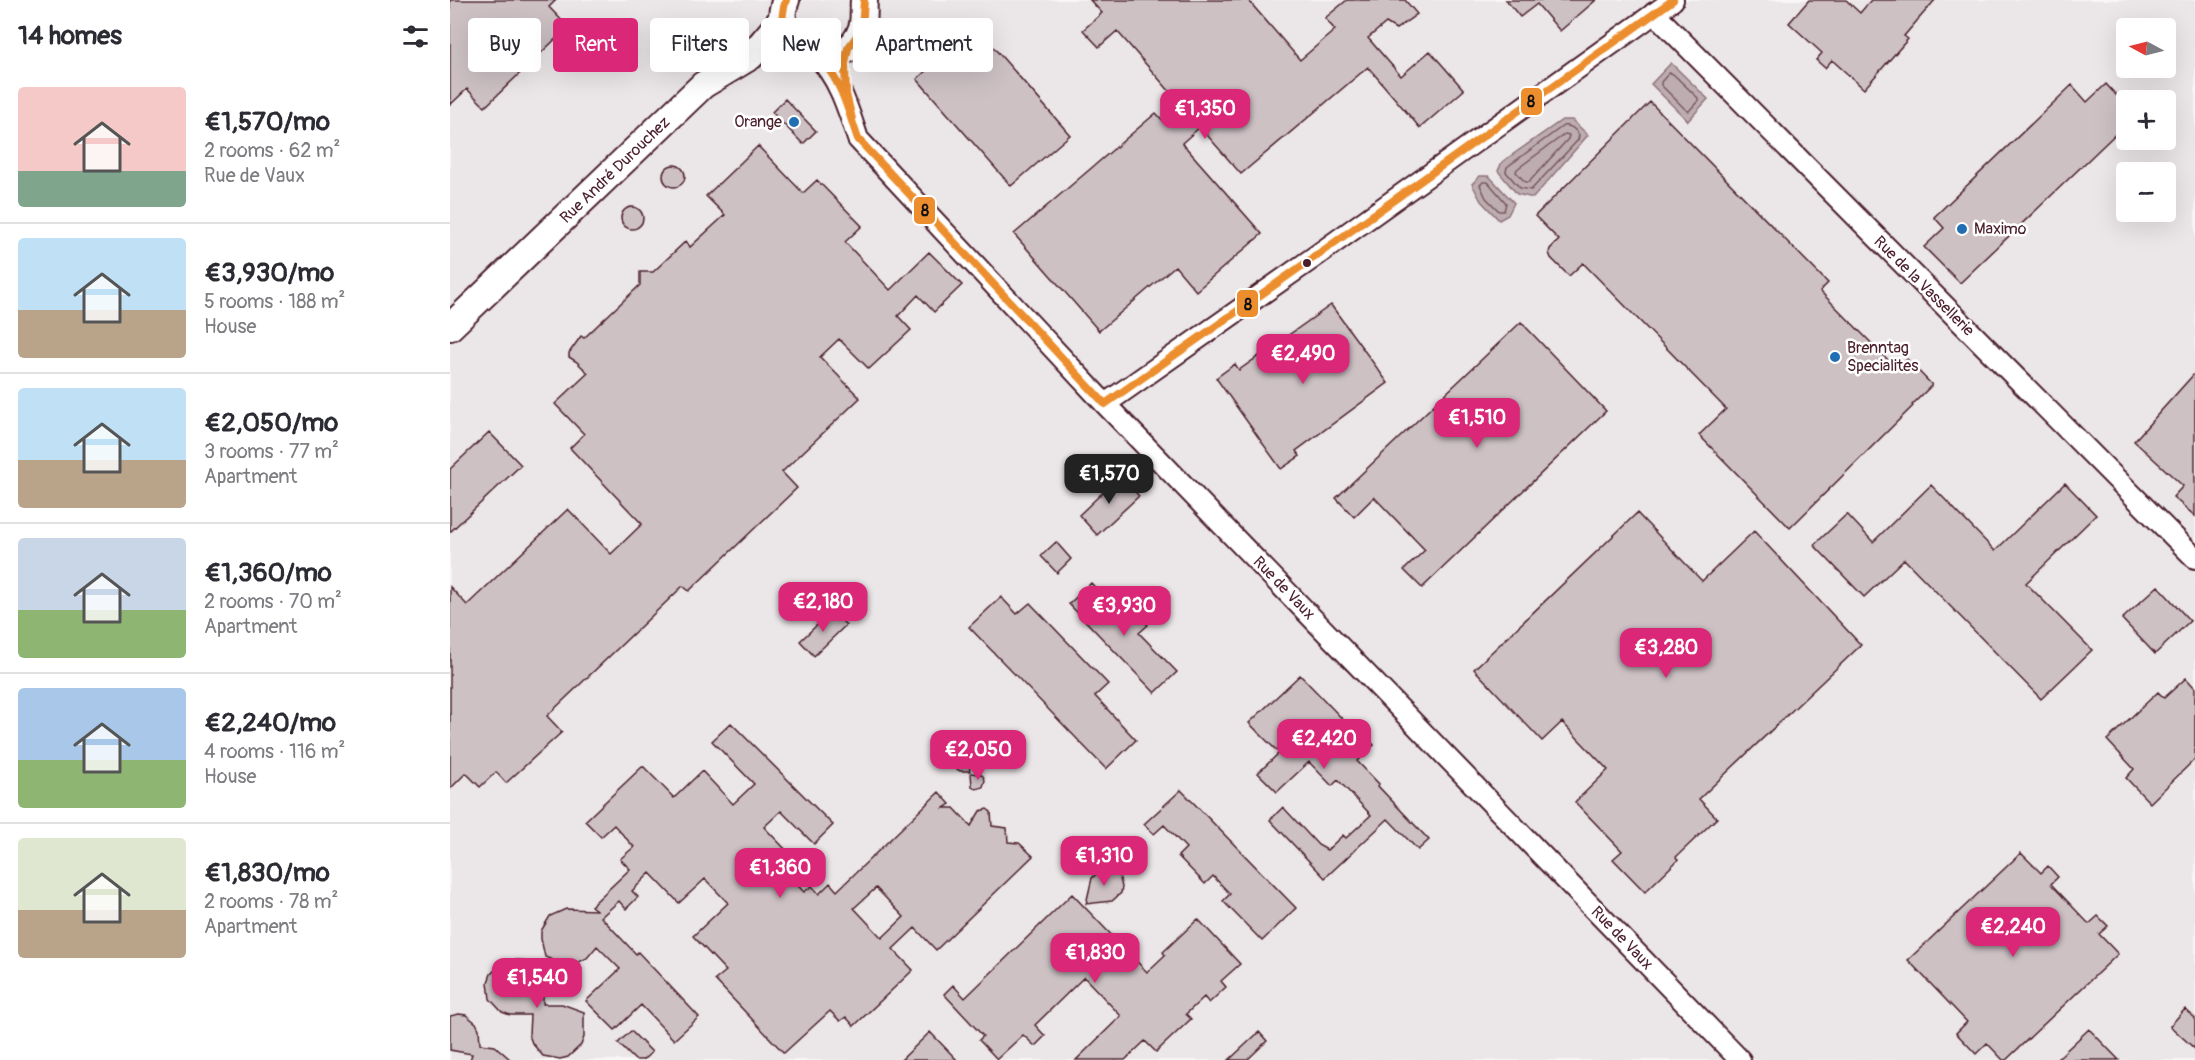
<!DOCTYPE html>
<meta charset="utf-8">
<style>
:root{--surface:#fff;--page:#f2f2f3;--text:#2b2b33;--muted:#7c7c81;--line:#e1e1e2;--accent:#db2777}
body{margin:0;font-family:Pangolin,sans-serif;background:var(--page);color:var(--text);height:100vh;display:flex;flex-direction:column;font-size:22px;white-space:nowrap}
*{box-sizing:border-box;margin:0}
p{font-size:20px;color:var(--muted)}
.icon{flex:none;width:33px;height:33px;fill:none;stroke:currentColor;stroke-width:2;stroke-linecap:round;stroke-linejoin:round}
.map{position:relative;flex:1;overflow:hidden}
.panel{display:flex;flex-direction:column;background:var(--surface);width:450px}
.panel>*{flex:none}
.banner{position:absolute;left:18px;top:18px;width:570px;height:54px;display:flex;gap:12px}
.needle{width:39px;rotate:277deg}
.buttons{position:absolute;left:1666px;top:18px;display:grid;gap:12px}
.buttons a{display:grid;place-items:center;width:60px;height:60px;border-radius:6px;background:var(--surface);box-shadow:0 6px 24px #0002;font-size:30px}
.price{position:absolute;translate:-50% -51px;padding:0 14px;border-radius:12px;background:var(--accent);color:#fff;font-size:20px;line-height:39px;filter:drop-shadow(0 2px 3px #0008)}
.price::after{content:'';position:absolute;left:50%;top:36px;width:18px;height:14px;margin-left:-9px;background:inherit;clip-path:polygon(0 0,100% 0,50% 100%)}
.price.on{background:#222;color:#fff}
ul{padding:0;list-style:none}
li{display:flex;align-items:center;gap:18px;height:150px;padding:0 18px}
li+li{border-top:2px solid var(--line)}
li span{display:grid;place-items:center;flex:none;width:168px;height:120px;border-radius:6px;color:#555}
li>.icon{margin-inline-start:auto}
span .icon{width:72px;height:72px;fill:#fffc;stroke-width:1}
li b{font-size:26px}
h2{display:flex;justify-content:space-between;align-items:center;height:72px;padding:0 18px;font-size:26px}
.tag{padding:0 21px;border-radius:6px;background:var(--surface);box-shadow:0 6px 24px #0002;font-size:21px;line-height:54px}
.tag.on{background:var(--accent);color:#fff}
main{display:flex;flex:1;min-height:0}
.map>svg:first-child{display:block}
.built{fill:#ebe6e8;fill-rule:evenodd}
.water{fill:#bdadb0;stroke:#8f747b;stroke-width:1.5}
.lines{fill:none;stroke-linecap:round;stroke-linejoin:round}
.shore{stroke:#785860;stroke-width:1.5}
.building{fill:#cdc1c4;stroke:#4a1f2b;stroke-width:1.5;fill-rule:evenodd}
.minor-casing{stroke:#4a1f2b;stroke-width:24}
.major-casing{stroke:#4a1f2b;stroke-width:30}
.minor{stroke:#fff;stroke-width:20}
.major{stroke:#fff;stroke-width:26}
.bus-1-casing{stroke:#fff;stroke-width:12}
.bus-1{stroke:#ec8e2e;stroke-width:8}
.poi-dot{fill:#1f6fb2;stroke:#fff;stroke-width:2}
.bus-dot{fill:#4a1f2b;stroke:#fff;stroke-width:2}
.labels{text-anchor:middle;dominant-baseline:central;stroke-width:5;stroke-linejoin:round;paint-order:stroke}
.poi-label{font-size:16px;fill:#4a1f2b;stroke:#fff;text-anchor:start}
.street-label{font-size:16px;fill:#4a1f2b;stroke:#fff}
.line-badge{stroke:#fff;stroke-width:2}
.pale-badge-label{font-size:16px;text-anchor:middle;font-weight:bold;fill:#111}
</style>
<main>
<section class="panel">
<h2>14 homes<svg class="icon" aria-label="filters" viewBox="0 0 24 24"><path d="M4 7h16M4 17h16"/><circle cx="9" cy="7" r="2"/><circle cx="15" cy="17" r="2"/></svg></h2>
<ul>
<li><span style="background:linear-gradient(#f6c9c9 70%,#7fa58c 0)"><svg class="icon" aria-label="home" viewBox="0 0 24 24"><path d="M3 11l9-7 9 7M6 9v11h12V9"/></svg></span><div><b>€1,570/mo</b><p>2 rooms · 62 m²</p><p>Rue de Vaux</p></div></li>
<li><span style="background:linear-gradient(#bfe0f5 60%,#b9a48a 0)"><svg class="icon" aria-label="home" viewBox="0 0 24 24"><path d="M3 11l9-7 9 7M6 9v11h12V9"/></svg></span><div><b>€3,930/mo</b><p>5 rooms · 188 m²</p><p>House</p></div></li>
<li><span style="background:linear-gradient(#bfe0f5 60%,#b9a48a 0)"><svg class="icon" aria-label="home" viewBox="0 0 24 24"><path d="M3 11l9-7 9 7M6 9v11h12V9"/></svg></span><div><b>€2,050/mo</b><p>3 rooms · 77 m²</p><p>Apartment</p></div></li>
<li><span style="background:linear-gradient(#c9d6e8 60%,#8fb573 0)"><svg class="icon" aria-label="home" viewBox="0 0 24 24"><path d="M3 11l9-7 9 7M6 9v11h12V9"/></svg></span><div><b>€1,360/mo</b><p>2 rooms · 70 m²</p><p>Apartment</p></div></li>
<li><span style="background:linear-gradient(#a9c7e8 60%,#8fb573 0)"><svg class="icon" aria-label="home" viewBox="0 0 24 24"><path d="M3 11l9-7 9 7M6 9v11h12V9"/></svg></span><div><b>€2,240/mo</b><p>4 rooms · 116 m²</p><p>House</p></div></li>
<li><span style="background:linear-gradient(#dfe7d0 60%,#b9a48a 0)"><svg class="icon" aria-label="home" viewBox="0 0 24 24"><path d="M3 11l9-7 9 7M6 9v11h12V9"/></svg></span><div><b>€1,830/mo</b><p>2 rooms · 78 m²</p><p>Apartment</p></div></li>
</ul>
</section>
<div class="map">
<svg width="1745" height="1060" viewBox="0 0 1745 1060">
<rect width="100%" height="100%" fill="#f8f6f7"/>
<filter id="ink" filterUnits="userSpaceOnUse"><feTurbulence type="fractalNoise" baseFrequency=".0167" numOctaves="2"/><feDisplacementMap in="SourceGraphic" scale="12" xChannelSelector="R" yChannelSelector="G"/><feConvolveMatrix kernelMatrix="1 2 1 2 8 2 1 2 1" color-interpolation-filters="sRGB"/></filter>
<g filter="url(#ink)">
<path class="built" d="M 0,0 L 1745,0 L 1745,1060 L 0,1060 ZM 1677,28 L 1716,28 L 1716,68 L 1677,68 ZM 1677,100 L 1716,100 L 1716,140 L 1677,140 ZM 1677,172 L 1716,172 L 1716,212 L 1677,212 Z"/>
<path class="water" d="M 1221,63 L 1258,99 L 1238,121 L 1201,84 Z
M 1112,120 L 1122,120 L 1138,135 L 1083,198 L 1067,194 L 1048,171 L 1052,162 Z
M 1030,176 L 1039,176 L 1064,203 L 1058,215 L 1049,220 L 1031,201 L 1022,184 Z"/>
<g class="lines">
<path class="shore" d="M 1219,73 L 1223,74 L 1248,98 L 1248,101 L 1239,111 L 1236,110 L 1211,85 L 1211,82 Z
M 1113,126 C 1121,125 1125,129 1129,135 L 1128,140 L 1081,190 L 1070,188 L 1056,172 L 1057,167 Z
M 1115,134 L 1119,135 L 1118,139 L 1079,182 L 1075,182 L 1066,172 L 1067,169 Z
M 1033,182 L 1038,182 L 1056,203 L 1054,211 L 1049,211 L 1036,198 L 1030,185 Z"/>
</g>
<path class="building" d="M 0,0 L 106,0 L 99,7 L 118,27 L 35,107 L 17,89 L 0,105 Z
M 640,0 L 798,0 L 850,60 L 885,30 L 875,18 L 897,0 L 955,0 L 967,14 L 946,29 L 936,23 L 918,38 L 951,76 L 980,51 L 1014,90 L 970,128 L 918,67 L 791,174 L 750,127 L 732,143 L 812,234 L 746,291 L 725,266 L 649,331 L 564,234 L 706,113 L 717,125 L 735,109 L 667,31 L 649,47 L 633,30 L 652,13 Z
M 1056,0 L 1146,0 L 1110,31 L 1087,4 L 1070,17 Z
M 1359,0 L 1396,0 L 1410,13 L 1421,0 L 1485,0 L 1454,36 L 1458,39 L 1414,89 L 1382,60 L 1375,68 L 1366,60 L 1372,53 L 1339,23 Z
M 525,26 L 620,135 L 561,186 L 467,79 Z
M 1656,84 L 1677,107 L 1677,123 L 1510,283 L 1474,247 L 1494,228 L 1484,217 L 1622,85 L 1637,102 Z
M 335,99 L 366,131 L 353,144 L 322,112 Z
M 1200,102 L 1378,283 L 1370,291 L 1447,369 L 1457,359 L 1482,385 L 1462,405 L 1463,406 L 1340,528 L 1249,435 L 1276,409 L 1133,263 L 1119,276 L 1101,258 L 1099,253 L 1100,249 L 1109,240 L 1085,216 Z
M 308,146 L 353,193 L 367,180 L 412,226 L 395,242 L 440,290 L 479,252 L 512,285 L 484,312 L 468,295 L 448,316 L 461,330 L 419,369 L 389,339 L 370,357 L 410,398 L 332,472 L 347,488 L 239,591 L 233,586 L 97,716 L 112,732 L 56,783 L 46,772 L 30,787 L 16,773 L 0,789 L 0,587 L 17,605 L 118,509 L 161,554 L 192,524 L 120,448 L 134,434 L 105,404 L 138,373 L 127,362 L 119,357 L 119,353 L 131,336 L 134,338 L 190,285 L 190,272 L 203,272 L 236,241 L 240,247 L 275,215 L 256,196 Z
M213 176a11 11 0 1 1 22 0a11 11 0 1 1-22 0Z
M171 218a11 11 0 1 1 22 0a11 11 0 1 1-22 0Z
M 881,305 L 938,383 L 846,451 L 850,456 L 831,469 L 766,378 L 785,364 L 789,370 Z
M 1071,322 L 1156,411 L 972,588 L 954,570 L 975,550 L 924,497 L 904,517 L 886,498 Z
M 1745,373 L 1745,516 L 1723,497 L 1733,486 L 1684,441 Z
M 39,432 L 71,465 L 0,532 L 0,469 Z
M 670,476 L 689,496 L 647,535 L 629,515 Z
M 1615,483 L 1646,515 L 1576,583 L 1642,650 L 1591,699 L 1454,559 L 1414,597 L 1364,545 L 1397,514 L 1423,542 L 1481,485 L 1545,551 Z
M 1187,513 L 1252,581 L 1304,531 L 1411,645 L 1249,799 L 1267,818 L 1226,857 L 1228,860 L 1195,892 L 1163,859 L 1172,851 L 1125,802 L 1158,770 L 1112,722 L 1092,741 L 1024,669 Z
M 606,542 L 621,559 L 607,573 L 591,556 Z
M 641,583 L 679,623 L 688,615 L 698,625 L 689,633 L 727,672 L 705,693 L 619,604 Z
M 1708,586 L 1740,621 L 1705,654 L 1672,619 Z
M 551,597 L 567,614 L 580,603 L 658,684 L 645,696 L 686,740 L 656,769 L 519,627 Z
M 382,611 L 396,625 L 364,656 L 350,641 Z
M 850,675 L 907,734 L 910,731 L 924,745 L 907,761 L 929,784 L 928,786 L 979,840 L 968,850 L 938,819 L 875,878 L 820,820 L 833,807 L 868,845 L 877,850 L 893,835 L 896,838 L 921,815 L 888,780 L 882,786 L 859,762 L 827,792 L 808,773 L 829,753 L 799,723 Z
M 1736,678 L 1745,688 L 1745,759 L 1700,803 L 1676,778 L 1684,769 L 1657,740 L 1708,692 L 1714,698 Z
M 281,723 L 383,825 L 364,844 L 331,811 L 314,827 L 338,852 L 326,863 L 354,892 L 362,886 L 369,894 L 380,883 L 387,891 L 489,792 L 500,804 L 494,808 L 504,808 L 521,826 L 530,811 L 537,809 L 541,812 L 542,826 L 557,828 L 558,842 L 569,843 L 583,856 L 486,950 L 465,928 L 443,949 L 463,970 L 404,1026 L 396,1017 L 390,1021 L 380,1011 L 334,1053 L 265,980 L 276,971 L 243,936 L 278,903 L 255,879 L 229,903 L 200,873 L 182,891 L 188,897 L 176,909 L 169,901 L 151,917 L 186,954 L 188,952 L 249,1017 L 224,1040 L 191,1005 L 165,1030 L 136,1001 L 170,969 L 147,946 L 137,958 L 129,962 L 112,964 L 95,957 L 91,939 L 91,931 L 100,916 L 116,909 L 146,910 L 141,906 L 180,869 L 170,859 L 184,847 L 164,825 L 151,837 L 135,821 L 193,766 L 224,798 L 252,771 L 283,804 L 304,784 L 262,741 ZM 426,888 L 454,917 L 432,938 L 404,908 Z
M 511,756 L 518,758 L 520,771 L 510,771 L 507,769 L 505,761 Z
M 521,773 L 530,774 L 533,776 L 535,780 L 533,787 L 526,789 L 522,786 Z
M 731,790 L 846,908 L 812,941 L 773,901 L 780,894 L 763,876 L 755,884 L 728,856 L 736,848 L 714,825 L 704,834 L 694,824 Z
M 1571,853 L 1591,873 L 1598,866 L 1608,877 L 1601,884 L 1639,924 L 1648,916 L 1658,926 L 1649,934 L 1668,954 L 1556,1060 L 1553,1060 L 1537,1043 L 1526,1054 L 1506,1033 L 1517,1022 L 1458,960 Z
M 651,870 L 658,870 L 669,875 L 672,887 L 671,893 L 662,901 L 636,904 L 642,878 Z
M 622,894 L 697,972 L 715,955 L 713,952 L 748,919 L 790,964 L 771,981 L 776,987 L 759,1003 L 754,997 L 736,1014 L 741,1019 L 706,1052 L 695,1041 L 675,1060 L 626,1060 L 671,1016 L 634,977 L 585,1025 L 595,1036 L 585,1046 L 573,1035 L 547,1059 L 529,1040 L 533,1036 L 494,994 L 503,985 L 515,998 Z
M 62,960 L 71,960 L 87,966 L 93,984 L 93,1004 L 112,1004 L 134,1012 L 134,1037 L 131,1045 L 118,1057 L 110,1059 L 93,1056 L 82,1043 L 79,1035 L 80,1015 L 60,1015 L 52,1012 L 40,999 L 38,982 L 41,974 L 53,962 Z
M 1735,1009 L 1745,1018 L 1745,1049 L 1720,1026 Z
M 9,1014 L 16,1015 L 26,1023 L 29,1029 L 30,1044 L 45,1046 L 61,1060 L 20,1060 L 22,1054 L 0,1050 L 0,1016 Z
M 1639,1029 L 1669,1060 L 1606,1060 Z
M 181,1031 L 202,1052 L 193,1060 L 185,1060 L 168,1043 Z
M 480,1032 L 507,1060 L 451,1060 Z
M 809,1032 L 817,1041 L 797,1060 L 779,1060 Z"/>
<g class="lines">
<defs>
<path id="minor" d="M 1204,13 L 1745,558
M 367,56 C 389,78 398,109 408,139 L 655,404 L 1290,1060
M 655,404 L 863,258 L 1223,0"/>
<path id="major" d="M 336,0 C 314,50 395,81 412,28 C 415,18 413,9 414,0
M 0,327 L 253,85 L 301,56 L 333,18"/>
</defs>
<use href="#minor" class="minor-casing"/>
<use href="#major" class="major-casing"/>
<use href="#minor" class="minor"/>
<use href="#major" class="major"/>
<defs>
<path id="bus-1" d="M 336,0 C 320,48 363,45 380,71 C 394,91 400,116 408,139 L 655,404
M 402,119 L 396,94 L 395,64 L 398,48 L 412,29 L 414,0
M 655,404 L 863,258 L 1223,0"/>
</defs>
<use href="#bus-1" class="bus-1-casing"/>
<use href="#bus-1" class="bus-1"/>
</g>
</g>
<g class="poi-dot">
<circle cx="344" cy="122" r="6"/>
<circle cx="1512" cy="229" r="6"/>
<circle cx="1385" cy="357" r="6"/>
</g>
<circle class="bus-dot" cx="857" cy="263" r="5"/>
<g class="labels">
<g class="poi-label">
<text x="332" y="122" text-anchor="end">Orange</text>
<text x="1524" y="229">Maximo</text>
<text x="1397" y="348">Brenntag<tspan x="1397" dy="18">Specialites</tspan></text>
</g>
<g class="street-label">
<text transform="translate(165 170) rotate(-44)">Rue André Durouchez</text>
<text transform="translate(1474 286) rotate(45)">Rue de la Vassellerie</text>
<text transform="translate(834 588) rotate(46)">Rue de Vaux</text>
<text transform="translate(1172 938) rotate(46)">Rue de Vaux</text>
</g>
</g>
<g class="line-badge">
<rect x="1070" y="87" width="23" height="29" rx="6" fill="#ec8e2e"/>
<rect x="463" y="196" width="23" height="29" rx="6" fill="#ec8e2e"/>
<rect x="786" y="289" width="23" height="29" rx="6" fill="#ec8e2e"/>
</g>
<g class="pale-badge-label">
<text x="1081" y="107">8</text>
<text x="475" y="216">8</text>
<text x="798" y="310">8</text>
</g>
</svg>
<div class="buttons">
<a><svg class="needle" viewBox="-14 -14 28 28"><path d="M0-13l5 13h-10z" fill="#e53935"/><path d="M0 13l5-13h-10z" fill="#7c7c81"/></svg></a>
<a>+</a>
<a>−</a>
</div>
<b class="price" style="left:755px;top:140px">€1,350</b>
<b class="price" style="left:853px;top:385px">€2,490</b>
<b class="price" style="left:1027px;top:449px">€1,510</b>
<b class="price on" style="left:659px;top:505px">€1,570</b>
<b class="price" style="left:373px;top:633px">€2,180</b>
<b class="price" style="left:674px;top:637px">€3,930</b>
<b class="price" style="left:1216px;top:679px">€3,280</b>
<b class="price" style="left:874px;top:770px">€2,420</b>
<b class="price" style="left:528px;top:781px">€2,050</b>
<b class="price" style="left:654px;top:887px">€1,310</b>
<b class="price" style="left:330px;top:899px">€1,360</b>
<b class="price" style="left:1563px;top:958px">€2,240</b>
<b class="price" style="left:645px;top:984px">€1,830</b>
<b class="price" style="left:87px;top:1009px">€1,540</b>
<div class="banner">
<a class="tag">Buy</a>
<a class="tag on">Rent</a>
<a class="tag">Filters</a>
<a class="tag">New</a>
<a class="tag">Apartment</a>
</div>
</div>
</main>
